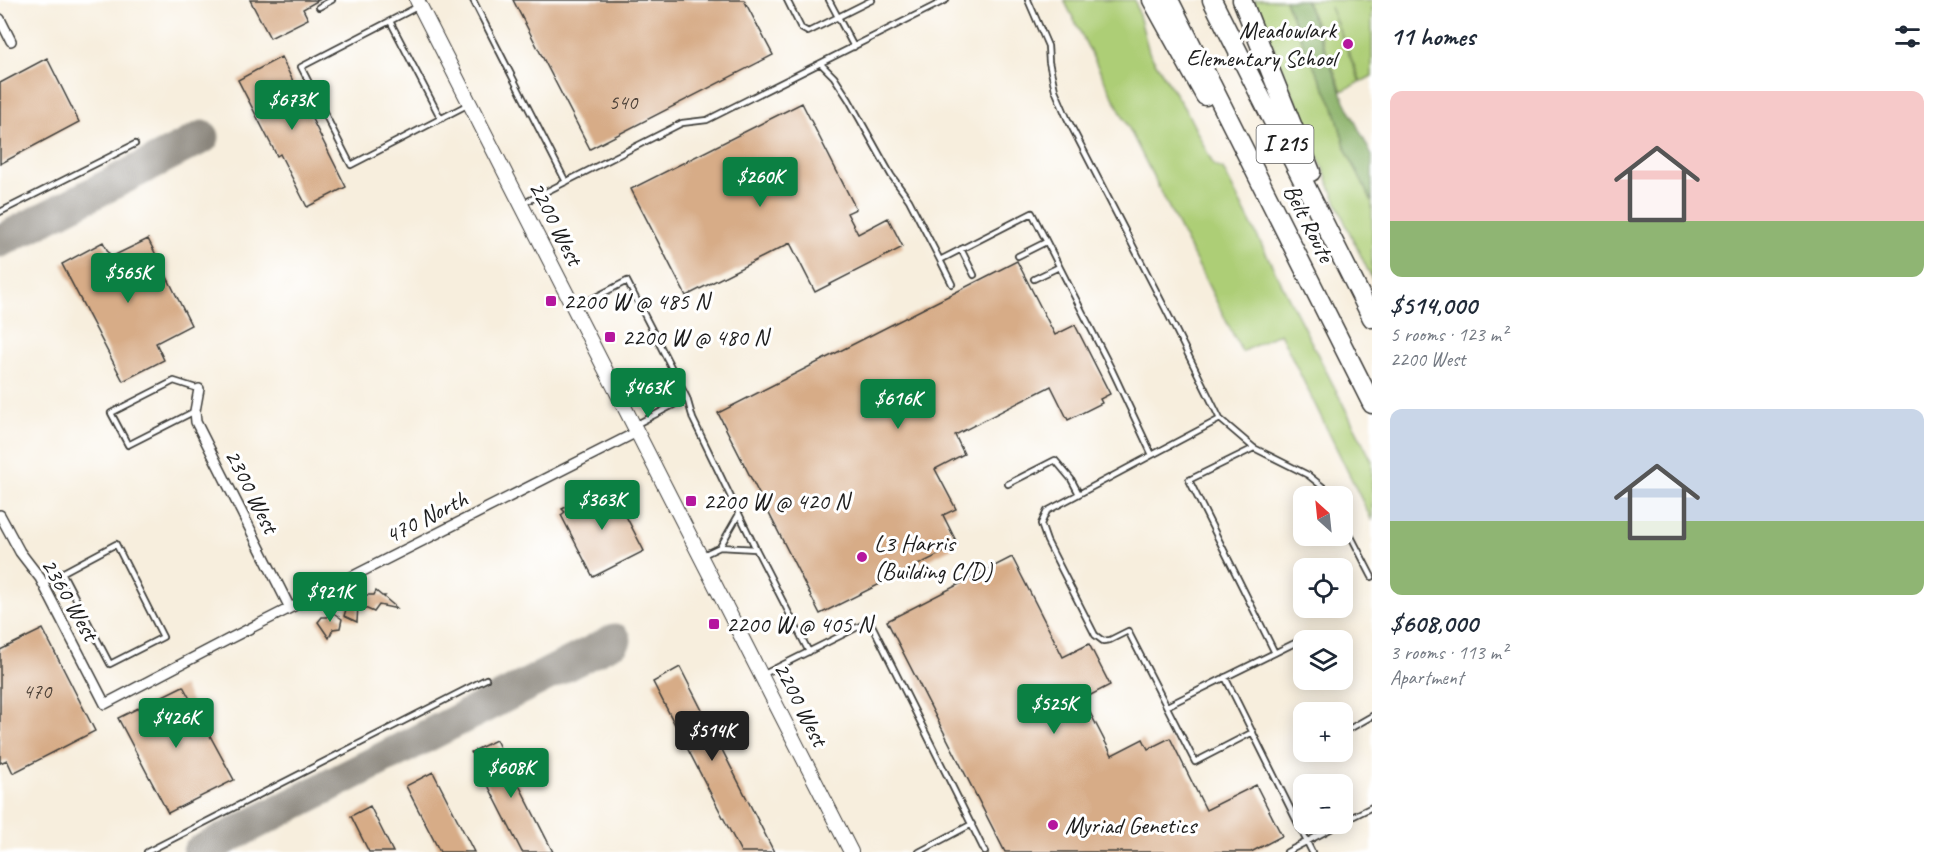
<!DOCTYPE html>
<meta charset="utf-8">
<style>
:root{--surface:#fff;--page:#f2f2f3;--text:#1f2937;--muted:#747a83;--accent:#0b8043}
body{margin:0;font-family:Caveat,sans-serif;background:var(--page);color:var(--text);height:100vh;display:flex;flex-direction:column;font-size:22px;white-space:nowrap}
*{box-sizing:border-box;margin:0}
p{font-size:20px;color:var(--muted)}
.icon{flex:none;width:33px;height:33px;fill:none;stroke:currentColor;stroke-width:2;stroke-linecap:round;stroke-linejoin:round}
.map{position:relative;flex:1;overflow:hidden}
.drawer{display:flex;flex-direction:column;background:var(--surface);width:570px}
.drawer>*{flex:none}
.needle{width:39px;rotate:333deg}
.controls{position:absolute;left:1293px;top:486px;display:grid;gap:12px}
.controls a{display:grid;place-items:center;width:60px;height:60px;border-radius:12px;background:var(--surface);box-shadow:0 3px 15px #0003;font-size:30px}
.price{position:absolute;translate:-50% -51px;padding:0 14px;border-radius:6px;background:var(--accent);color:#fff;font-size:20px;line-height:39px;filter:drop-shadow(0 2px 3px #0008)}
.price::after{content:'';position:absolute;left:50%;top:36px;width:18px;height:14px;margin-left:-9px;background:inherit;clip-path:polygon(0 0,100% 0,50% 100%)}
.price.selected{background:#222;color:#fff}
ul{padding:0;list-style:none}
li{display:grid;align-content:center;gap:12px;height:318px;padding:0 18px}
li span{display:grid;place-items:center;height:186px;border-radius:12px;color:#555}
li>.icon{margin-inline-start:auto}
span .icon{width:108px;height:108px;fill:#fffc;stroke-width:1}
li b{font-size:26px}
h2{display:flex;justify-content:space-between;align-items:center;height:72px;padding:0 18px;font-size:26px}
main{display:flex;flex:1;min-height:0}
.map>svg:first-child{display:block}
.green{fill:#adce76;stroke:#647549;stroke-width:1.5}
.forest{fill:#8ab167;stroke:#536642;stroke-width:1.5}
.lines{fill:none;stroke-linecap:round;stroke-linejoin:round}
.taxiway{stroke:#8a857c;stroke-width:33}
.building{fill:#d7ac87}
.lane-casing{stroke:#3d3c39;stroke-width:8}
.street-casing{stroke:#3d3c39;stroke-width:12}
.secondary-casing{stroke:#3d3c39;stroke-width:16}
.highway-casing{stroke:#3d3c39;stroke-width:21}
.lane{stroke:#fff;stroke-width:4.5}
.street{stroke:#fff;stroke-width:9}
.secondary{stroke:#fff;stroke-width:14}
.highway{stroke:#fff;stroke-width:18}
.poi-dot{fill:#b5179e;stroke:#fff;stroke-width:2}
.labels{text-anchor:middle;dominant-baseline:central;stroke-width:6;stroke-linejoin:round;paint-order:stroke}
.number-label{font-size:21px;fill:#4b4037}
.shield{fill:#fff;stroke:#606060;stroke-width:1.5}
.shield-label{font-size:22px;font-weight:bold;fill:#1c1c1c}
.poi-label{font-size:24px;fill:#1c1c1c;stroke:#fff;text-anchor:start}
.street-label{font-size:24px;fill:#1c1c1c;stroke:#fff}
</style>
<main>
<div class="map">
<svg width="1372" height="852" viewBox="0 0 1372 852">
<rect width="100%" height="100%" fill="#fff"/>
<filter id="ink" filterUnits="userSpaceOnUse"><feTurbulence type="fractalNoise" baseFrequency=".0167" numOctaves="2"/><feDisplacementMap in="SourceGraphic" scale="12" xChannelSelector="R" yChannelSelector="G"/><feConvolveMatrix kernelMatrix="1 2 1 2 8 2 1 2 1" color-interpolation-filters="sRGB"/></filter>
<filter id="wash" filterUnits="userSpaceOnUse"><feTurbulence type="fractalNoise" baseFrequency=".008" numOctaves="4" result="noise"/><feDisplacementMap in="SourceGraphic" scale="24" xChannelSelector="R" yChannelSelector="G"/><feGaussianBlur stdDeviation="1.35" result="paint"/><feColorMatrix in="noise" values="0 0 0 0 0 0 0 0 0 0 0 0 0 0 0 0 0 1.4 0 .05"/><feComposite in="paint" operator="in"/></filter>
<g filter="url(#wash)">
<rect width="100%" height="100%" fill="#f7eedd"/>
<path class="green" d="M 1064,0 L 1135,0 L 1149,52 L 1188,114 L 1214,166 L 1223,169 L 1372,461 L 1372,521 L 1280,333 L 1242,352 Z
M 1254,0 L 1285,0 L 1306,50 L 1334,107 L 1346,150 L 1372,202 L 1372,279 L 1346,225 Z
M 1306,0 L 1372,0 L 1372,76 L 1361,82 L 1330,7 L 1360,82 L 1342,91 Z"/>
<path class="forest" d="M 1285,0 L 1305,0 L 1345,101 L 1372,156 L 1372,202 L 1346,150 L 1334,107 L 1306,50 Z"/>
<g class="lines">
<path class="taxiway" d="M 0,241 L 203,137
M 199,852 L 615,640"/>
</g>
<g id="blocks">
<path class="building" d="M 250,0 L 319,0 L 303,9 L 308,19 L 270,38 Z
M 513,0 L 744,0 L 773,55 L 590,149 Z
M 281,57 L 346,187 L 307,207 L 280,154 L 277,156 L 238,80 Z
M 47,58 L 79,122 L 0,164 L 0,83 Z
M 802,103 L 856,209 L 847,213 L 858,234 L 888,218 L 903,247 L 815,292 L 790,243 L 686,296 L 631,189 Z
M 148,239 L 191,325 L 156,343 L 164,360 L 123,381 L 62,264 L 103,242 L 111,257 Z
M 1017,261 L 1055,335 L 1075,325 L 1110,394 L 1100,399 L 1102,403 L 1068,420 L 1051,386 L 955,435 L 964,454 L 935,469 L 956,509 L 943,515 L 958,545 L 820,614 L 718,413 Z
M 609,486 L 611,490 L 612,489 L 644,551 L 593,577 L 561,515 L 565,512 L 562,509 Z
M 1012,557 L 1063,657 L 1089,644 L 1110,685 L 1083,699 L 1112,755 L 1143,739 L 1148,749 L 1170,738 L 1206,810 L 1256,785 L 1282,836 L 1251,852 L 1005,852 L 887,621 Z
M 376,591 L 382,596 L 385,596 L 384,597 L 398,609 L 379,605 L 374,612 L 360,606 L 366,595 L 374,595 Z
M 358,605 L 357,622 L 344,616 L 347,606 Z
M 332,612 L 342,619 L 340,628 L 333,629 L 329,638 L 318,622 L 322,617 L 327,617 Z
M 43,629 L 95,731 L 13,773 L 7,760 L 0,763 L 0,650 Z
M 680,667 L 774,852 L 741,852 L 653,682 Z
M 183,686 L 234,780 L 168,813 L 118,718 Z
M 496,740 L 553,852 L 522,852 L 471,752 Z
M 433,772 L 474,852 L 440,852 L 406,786 Z
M 370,806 L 393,852 L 369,852 L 351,816 Z"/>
</g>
</g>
<g filter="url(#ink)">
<use href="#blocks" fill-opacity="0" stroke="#3d3c39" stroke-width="1.5"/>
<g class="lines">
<defs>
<path id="lane" d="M 473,0 L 566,182
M 787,0 L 801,28 L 808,32 L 838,17 L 854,47
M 829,0 L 838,17 L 872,0
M 1028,0 L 1048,46 L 1049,62 L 1055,90 L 1067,118 L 1165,308 L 1220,419 L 1254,448 L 1308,475 L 1323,487 L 1330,496
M 319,7 L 332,0
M 417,7 L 301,67 L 351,165 L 467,105
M 390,21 L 441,119
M 821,64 L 834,77 L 849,100 L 891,175 L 909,200 L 940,260 L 1032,213 L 1111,368 L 1152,455 L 1047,511 L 1041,524 L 1047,541 L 1095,635 L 1103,641 L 1110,640 L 1128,631 L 1195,762 L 1253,732
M 522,204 L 682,123 L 707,120 L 946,0
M 0,212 L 135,144
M 961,249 L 974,275
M 1018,256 L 1046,242
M 940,260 L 952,284
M 1034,279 L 1059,267
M 576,307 L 627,281 L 687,398 L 635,425
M 687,398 L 693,419 L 756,549 L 809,652
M 195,411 L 128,445 L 111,413 L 174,381 L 199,389
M 1254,448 L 1189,480 L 1275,653
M 1152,455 L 1220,419
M 1008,484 L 1055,460 L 1071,479 L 1079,494
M 739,514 L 720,547 L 756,549
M 1342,519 L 1372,577
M 701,556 L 720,547
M 43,583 L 116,544 L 163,637 L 110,664 L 62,572
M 762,675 L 870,621 L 985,852
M 1225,677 L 1312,852
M 1167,706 L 1305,638
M 1351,728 L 1372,716
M 1342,822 L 1372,807
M 147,852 L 486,679
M 919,852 L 972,824
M 1287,852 L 1340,824"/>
<path id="street" d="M 0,19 L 11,41
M 199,389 L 195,411 L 196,422 L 290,608
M 0,515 L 20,552 L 40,578 L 105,704 L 231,638 L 637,432"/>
<path id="secondary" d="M 417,0 L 851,852"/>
<path id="highway" d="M 1152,0 L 1205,96
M 1169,0 L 1372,404
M 1212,0 L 1372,318
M 1242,0 L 1311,172"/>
</defs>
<use href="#lane" class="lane-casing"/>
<use href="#street" class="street-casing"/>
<use href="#secondary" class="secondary-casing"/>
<use href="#highway" class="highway-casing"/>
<use href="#lane" class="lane"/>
<use href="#street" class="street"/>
<use href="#secondary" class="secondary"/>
<use href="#highway" class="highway"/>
</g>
</g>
<g class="poi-dot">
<circle cx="1348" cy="44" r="6"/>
<rect x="545" y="295" width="12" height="12" rx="3"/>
<rect x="604" y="331" width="12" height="12" rx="3"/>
<rect x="685" y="495" width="12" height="12" rx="3"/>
<circle cx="862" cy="557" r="6"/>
<rect x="708" y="618" width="12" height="12" rx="3"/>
<circle cx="1053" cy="825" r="6"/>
</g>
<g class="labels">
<g class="number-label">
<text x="623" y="102">540</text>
<text x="37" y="691">470</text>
</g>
<rect class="shield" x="1256.5" y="125" width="57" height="38" rx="4.5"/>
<g class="shield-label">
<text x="1285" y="144">I 215</text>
</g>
<g class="poi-label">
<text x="1336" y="30" text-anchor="end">Meadowlark<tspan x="1336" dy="28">Elementary School</tspan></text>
<text x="563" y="301">2200 W @ 485 N</text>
<text x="622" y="337">2200 W @ 480 N</text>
<text x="703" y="501">2200 W @ 420 N</text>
<text x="874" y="543">L3 Harris<tspan x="874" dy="28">(Building C/D)</tspan></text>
<text x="726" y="624">2200 W @ 405 N</text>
<text x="1065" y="825">Myriad Genetics</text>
</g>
<g class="street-label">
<text transform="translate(556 223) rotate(63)">2200 West</text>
<text transform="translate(1309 223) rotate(63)">Belt Route</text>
<text transform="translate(252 491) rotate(63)">2300 West</text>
<text transform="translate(426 517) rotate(-27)">470 North</text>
<text transform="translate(70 599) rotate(60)">2360 West</text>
<text transform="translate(801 704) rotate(63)">2200 West</text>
</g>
</g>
</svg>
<div class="controls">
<a><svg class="needle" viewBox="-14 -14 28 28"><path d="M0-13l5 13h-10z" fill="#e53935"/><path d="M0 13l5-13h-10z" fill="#747a83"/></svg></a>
<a><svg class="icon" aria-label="locate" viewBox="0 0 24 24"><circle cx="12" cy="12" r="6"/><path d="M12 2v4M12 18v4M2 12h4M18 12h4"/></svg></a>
<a><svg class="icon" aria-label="layers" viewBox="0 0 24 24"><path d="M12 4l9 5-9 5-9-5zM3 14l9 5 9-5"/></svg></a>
<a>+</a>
<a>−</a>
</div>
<b class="price" style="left:292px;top:131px">$673K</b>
<b class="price" style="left:760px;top:208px">$260K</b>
<b class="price" style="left:128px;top:304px">$565K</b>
<b class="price" style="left:648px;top:419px">$463K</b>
<b class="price" style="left:898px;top:430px">$616K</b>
<b class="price" style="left:602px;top:531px">$363K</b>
<b class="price" style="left:330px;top:623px">$921K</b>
<b class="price" style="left:1054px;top:735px">$525K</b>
<b class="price" style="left:176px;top:749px">$426K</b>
<b class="price selected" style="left:712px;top:762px">$514K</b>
<b class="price" style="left:511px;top:799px">$608K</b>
</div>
<section class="drawer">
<h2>11 homes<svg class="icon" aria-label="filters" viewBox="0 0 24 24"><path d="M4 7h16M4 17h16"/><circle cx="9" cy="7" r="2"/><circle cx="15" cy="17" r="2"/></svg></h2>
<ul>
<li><span style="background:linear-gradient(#f6c9c9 70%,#8fb573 0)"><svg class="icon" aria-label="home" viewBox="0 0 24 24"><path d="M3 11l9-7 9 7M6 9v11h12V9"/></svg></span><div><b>$514,000</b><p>5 rooms · 123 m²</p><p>2200 West</p></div></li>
<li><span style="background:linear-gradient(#c9d6e8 60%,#8fb573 0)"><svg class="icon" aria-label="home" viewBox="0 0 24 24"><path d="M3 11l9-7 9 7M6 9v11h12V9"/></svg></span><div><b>$608,000</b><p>3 rooms · 113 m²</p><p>Apartment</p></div></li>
</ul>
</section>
</main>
